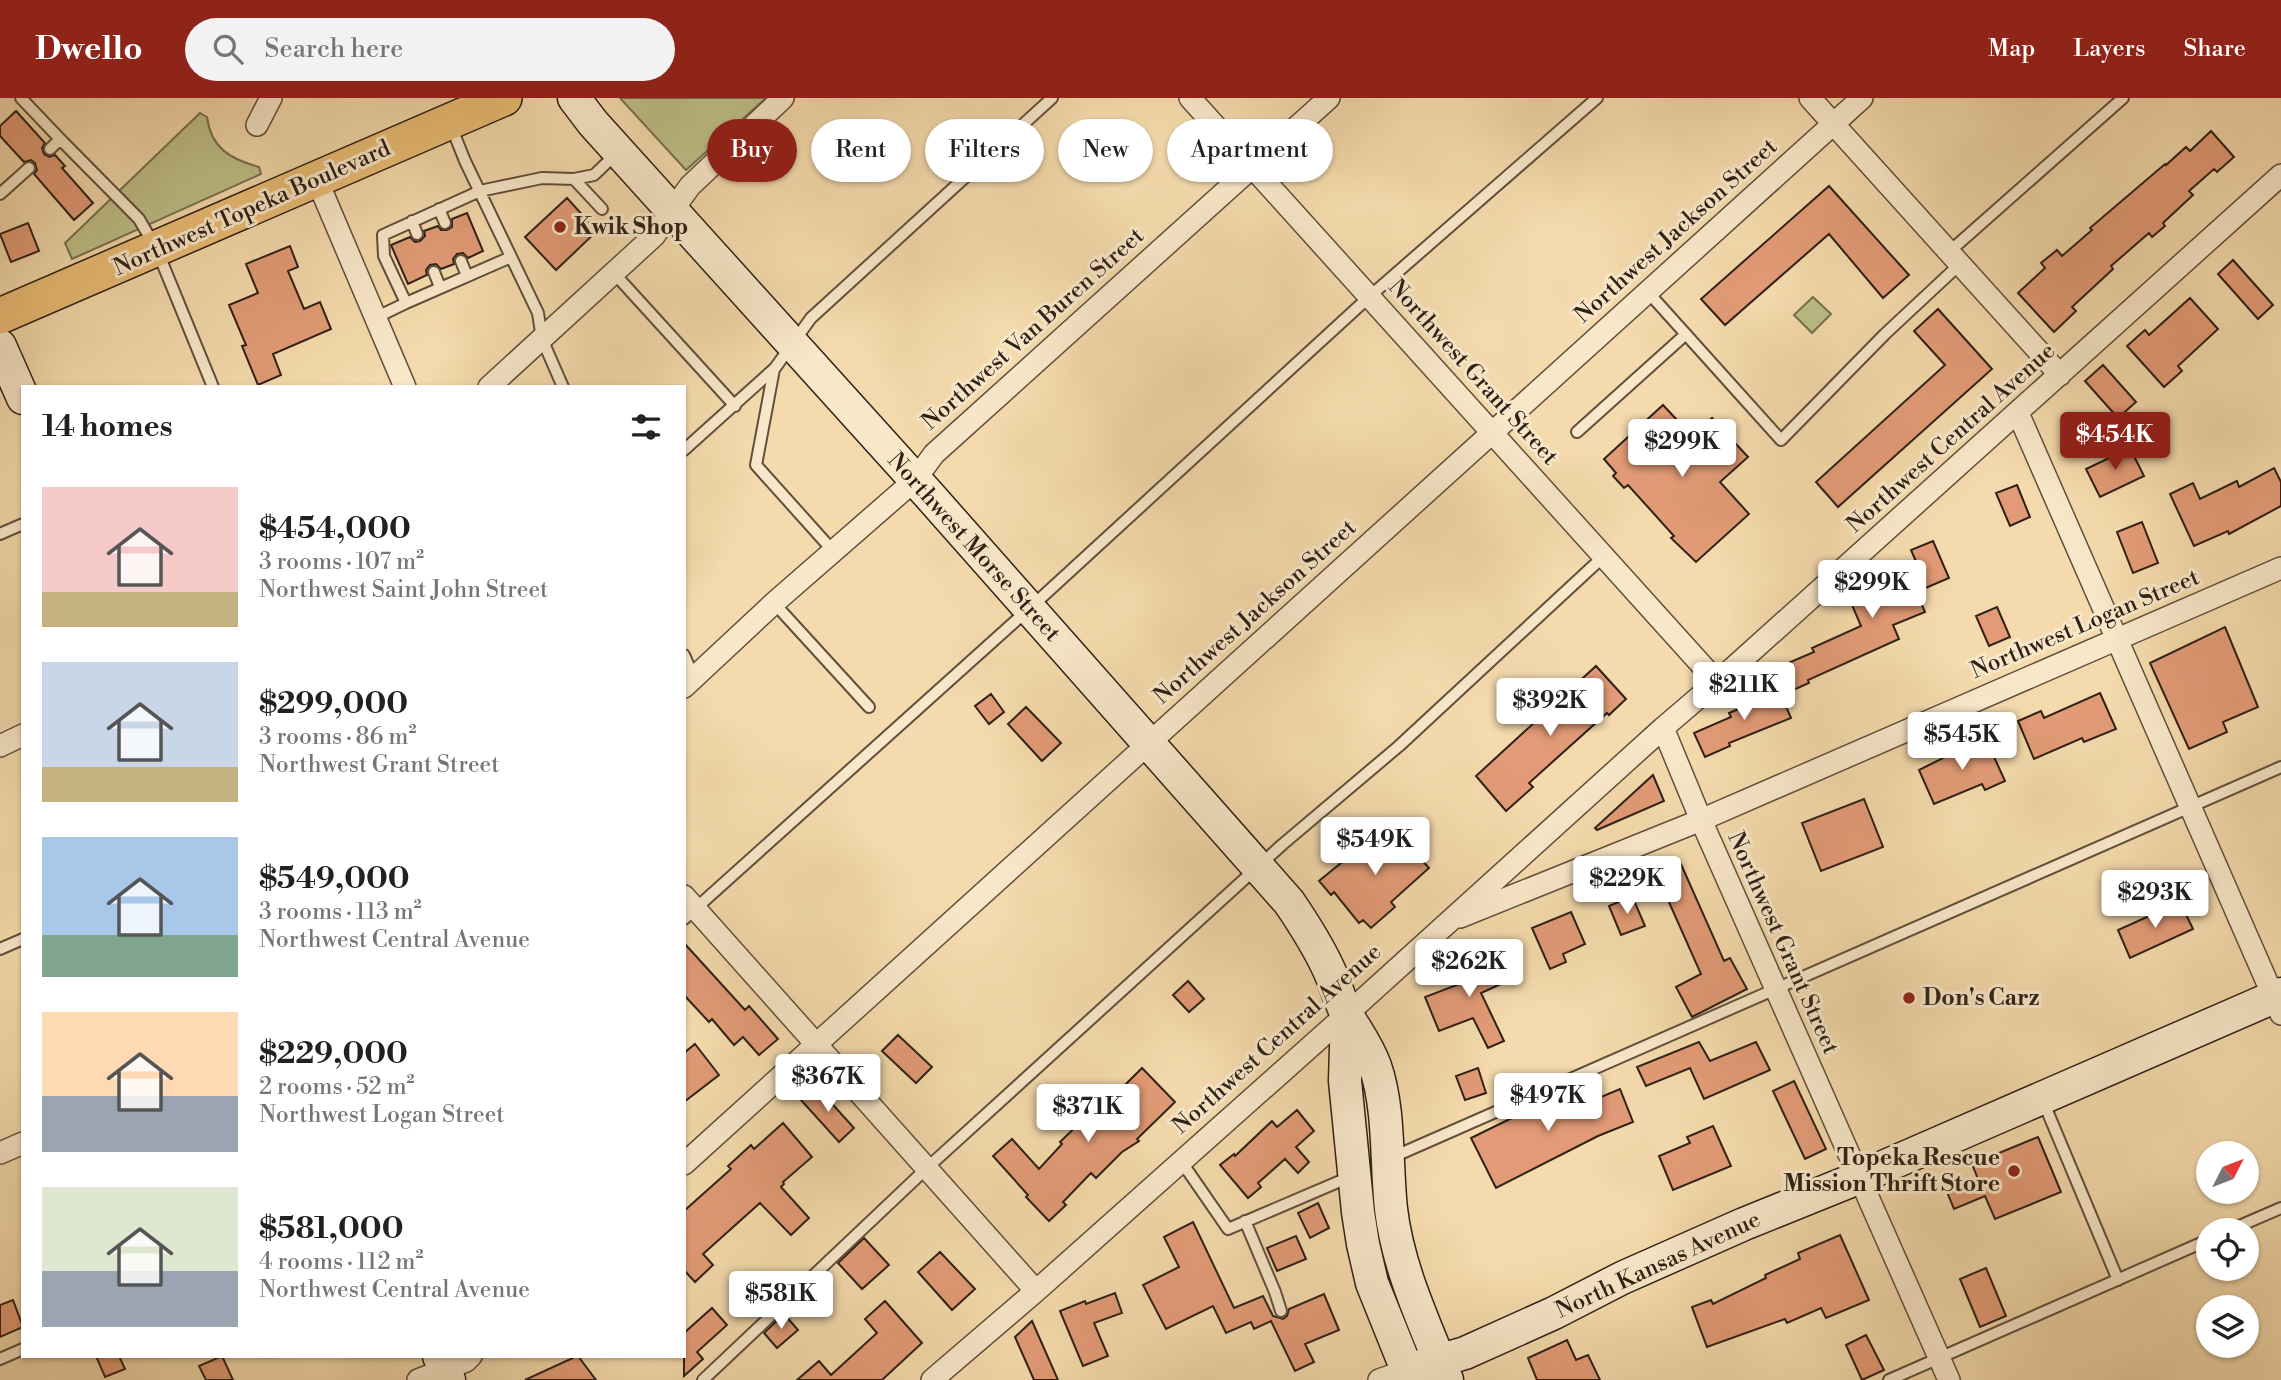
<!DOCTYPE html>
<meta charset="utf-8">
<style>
:root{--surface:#fff;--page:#f2f2f2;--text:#202124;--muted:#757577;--accent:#8f2418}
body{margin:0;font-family:"Libre Bodoni",serif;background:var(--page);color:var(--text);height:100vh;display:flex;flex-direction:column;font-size:26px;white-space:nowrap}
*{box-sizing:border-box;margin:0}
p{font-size:23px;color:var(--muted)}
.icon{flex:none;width:38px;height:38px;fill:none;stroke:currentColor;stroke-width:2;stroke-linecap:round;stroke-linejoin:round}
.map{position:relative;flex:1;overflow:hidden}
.sheet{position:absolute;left:21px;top:287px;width:665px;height:973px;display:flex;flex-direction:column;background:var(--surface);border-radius:0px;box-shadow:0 2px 5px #0004}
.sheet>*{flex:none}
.guide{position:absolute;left:707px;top:21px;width:665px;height:63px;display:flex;gap:14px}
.needle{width:46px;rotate:48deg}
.controls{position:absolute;left:2196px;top:1043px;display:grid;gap:14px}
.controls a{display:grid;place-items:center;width:63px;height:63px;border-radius:50%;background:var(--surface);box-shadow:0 2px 5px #0004;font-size:35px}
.price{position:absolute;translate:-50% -60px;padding:0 16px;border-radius:7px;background:#fff;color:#222;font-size:23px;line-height:46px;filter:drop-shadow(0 2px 4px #0008)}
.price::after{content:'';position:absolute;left:50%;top:42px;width:21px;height:16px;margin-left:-10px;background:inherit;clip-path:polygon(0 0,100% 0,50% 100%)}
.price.active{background:var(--accent);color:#fff}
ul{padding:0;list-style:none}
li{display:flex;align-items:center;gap:21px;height:175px;padding:0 21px}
li span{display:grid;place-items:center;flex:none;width:196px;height:140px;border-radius:0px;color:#555}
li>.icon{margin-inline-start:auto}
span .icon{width:84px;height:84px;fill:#fffc;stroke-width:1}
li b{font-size:30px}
h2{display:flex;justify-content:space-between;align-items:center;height:84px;padding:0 21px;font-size:30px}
.pill{padding:0 24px;border-radius:32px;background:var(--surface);box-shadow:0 2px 5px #0004;font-size:24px;line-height:63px}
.pill.active{background:var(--accent);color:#fff}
header{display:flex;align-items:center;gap:42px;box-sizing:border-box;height:98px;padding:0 35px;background:var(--accent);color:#fff}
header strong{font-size:33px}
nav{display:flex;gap:38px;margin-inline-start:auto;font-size:24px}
.search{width:490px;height:63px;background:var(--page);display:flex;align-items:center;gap:18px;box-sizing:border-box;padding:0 24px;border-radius:38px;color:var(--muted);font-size:26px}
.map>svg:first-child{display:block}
.green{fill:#bebf88;stroke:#767050;stroke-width:2}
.building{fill:#e29b76;stroke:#2e2117;stroke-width:2}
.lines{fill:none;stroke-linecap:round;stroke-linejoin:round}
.lane-casing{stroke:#604f3c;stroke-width:14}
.street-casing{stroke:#604f3c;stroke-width:24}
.secondary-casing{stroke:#2e2117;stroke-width:35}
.primary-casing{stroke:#2e2117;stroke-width:38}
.lane{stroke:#f8e7c9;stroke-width:10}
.street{stroke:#f8e7c9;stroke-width:21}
.secondary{stroke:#f8e7c9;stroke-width:32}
.primary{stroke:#eabd76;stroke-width:35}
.poi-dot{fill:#8f2418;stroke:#f8e7c9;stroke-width:2.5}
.labels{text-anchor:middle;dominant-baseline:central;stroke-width:6;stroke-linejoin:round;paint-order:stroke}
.street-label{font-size:23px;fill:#2e2117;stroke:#f8e7c9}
.poi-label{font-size:23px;font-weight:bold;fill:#2e2117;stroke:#f8e7c9;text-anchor:start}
</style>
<header>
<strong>Dwello</strong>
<div class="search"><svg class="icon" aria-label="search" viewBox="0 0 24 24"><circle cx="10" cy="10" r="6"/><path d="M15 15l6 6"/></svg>Search here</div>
<nav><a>Map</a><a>Layers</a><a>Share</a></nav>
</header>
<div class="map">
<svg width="2281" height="1282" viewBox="0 0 2281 1282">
<rect width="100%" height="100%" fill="#f4daac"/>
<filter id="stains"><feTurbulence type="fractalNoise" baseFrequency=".00286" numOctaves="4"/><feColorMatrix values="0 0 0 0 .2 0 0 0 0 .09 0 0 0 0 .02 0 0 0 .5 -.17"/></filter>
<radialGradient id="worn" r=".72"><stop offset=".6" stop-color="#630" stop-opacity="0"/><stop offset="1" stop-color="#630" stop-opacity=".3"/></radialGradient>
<path class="green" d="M 620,0 L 766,0 L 686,72 Z
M 200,15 L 207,19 C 211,50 230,61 259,69 L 261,76 L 72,161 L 65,145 Z
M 1813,199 L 1831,216 L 1812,235 L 1794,217 Z"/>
<path class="building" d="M 16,13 L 45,45 L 42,50 L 44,56 L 49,59 L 55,57 L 65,68 L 62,70 L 93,105 L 74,122 L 34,76 L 37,72 L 35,65 L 31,62 L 24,64 L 0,38 L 0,28 Z
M 2211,33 L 2234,59 L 2217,74 L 2214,71 L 2189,93 L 2193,97 L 2163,125 L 2165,128 L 2152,139 L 2149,135 L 2111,168 L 2113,171 L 2072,209 L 2076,213 L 2054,234 L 2018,195 L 2045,170 L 2041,165 L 2057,152 L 2062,158 L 2092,132 L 2090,130 L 2165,66 L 2166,67 L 2186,49 L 2190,53 Z
M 1829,88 L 1909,177 L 1883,200 L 1829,136 L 1725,227 L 1701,201 Z
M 567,100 L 597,133 L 556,172 L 525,139 Z
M 467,115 L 483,153 L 468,160 L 463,155 L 457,156 L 453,161 L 454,166 L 441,171 L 436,166 L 430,167 L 426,172 L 427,177 L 408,186 L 391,147 L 410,139 L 415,144 L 420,143 L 425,138 L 424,133 L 438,128 L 441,132 L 447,132 L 452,129 L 452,121 Z
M 28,125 L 39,153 L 11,164 L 0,136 Z
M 290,148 L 298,169 L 288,173 L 304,211 L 320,204 L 331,231 L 273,256 L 281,277 L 258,287 L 242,248 L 246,247 L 229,207 L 258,195 L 246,166 Z
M 2233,162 L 2273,207 L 2258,221 L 2218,176 Z
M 2190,200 L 2218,231 L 2178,268 L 2182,273 L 2164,289 L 2127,248 L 2145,232 L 2149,237 Z
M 1938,211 L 1992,271 L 1838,409 L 1816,384 L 1945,267 L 1914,233 Z
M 2103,267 L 2136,304 L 2118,320 L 2085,283 Z
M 1663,307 L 1692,338 L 1712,320 L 1748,359 L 1720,384 L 1749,416 L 1696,464 L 1671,440 L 1674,438 L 1628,387 L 1624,390 L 1613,378 L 1616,375 L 1604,361 Z
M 2130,350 L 2144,378 L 2100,399 L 2086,371 Z
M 2274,370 L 2281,384 L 2281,408 L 2229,436 L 2228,433 L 2194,448 L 2170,396 L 2193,385 L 2200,401 L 2237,383 L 2239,389 Z
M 2017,387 L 2030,419 L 2010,428 L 1996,395 Z
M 2142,424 L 2158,465 L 2133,475 L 2117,434 Z
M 1933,443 L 1949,480 L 1916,494 L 1925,514 L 1893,527 L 1899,541 L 1808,582 L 1809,585 L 1789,594 L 1779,569 L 1814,554 L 1812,550 L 1861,528 L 1852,507 L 1888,491 L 1885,483 L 1918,468 L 1911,452 Z
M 1997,509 L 2010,539 L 1989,548 L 1976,518 Z
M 2225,529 L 2258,609 L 2223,624 L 2227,634 L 2189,651 L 2150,565 Z
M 1596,568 L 1626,601 L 1609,617 L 1607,615 L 1529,685 L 1533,689 L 1506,713 L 1476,678 Z
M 1778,590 L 1791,620 L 1729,645 L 1730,648 L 1705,659 L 1694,635 L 1731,619 L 1729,615 L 1753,605 L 1751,601 Z
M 2100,595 L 2116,631 L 2084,644 L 2082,640 L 2034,661 L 2018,623 L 2041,613 L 2044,620 Z
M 991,596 L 1004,614 L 989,626 L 975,608 Z
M 1026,609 L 1061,645 L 1042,663 L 1008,626 Z
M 1985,639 L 2005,683 L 1985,692 L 1982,686 L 1934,706 L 1919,672 Z
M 1653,677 L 1664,703 L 1597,732 L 1595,730 Z
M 1864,701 L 1883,749 L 1821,773 L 1802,725 Z
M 1390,727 L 1429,770 L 1391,804 L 1395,809 L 1371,830 L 1363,822 L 1359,825 L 1334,794 L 1331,797 L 1319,783 L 1352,756 L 1355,759 Z
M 1680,764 L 1724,863 L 1730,860 L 1747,891 L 1692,919 L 1676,889 L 1701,876 L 1656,775 Z
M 1632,798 L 1645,828 L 1621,837 L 1609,808 Z
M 2180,804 L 2193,831 L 2130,860 L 2118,832 Z
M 1571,814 L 1585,846 L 1563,856 L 1566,864 L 1550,871 L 1532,830 Z
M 684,845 L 745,912 L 749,908 L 778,941 L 759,957 L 743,939 L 734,947 L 712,921 L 709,924 L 684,897 Z
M 1486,852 L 1501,886 L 1481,895 L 1504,943 L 1488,950 L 1473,920 L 1439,933 L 1425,899 L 1462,885 L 1454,867 Z
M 1188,883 L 1204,901 L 1189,914 L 1173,897 Z
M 898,937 L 932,969 L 916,985 L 882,953 Z
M 1699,944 L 1710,963 L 1756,944 L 1770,972 L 1704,1001 L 1690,970 L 1646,988 L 1637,969 Z
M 695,946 L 719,977 L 684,1004 L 684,955 Z
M 1142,970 L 1175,1004 L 1137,1041 L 1139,1043 L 1122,1054 L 1096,1080 L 1091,1075 L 1063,1104 L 1066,1107 L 1049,1123 L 1026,1099 L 1028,1097 L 993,1058 L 1012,1041 L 1039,1071 L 1062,1046 L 1060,1044 L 1089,1016 L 1084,1009 L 1099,997 L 1107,1005 Z
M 1478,970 L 1486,995 L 1465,1002 L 1456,978 Z
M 1794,983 L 1826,1051 L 1805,1061 L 1773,993 Z
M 816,988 L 854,1030 L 839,1044 L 801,1002 Z
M 1575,989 L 1582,1007 L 1620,991 L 1633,1024 L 1598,1038 L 1496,1090 L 1471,1040 Z
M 1297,1012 L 1314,1033 L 1296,1049 L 1309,1064 L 1298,1075 L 1285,1061 L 1258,1085 L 1261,1089 L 1248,1100 L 1220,1067 L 1234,1056 L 1235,1058 L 1272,1023 L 1277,1029 Z
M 783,1025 L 812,1059 L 783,1084 L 784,1086 L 781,1089 L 809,1120 L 791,1137 L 760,1105 L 703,1156 L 713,1167 L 695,1184 L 684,1172 L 684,1113 L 731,1071 L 728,1068 L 751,1047 L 754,1051 Z
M 1713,1028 L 1731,1068 L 1673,1092 L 1659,1058 L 1690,1045 L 1687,1039 Z
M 2038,1039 L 2061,1094 L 1995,1121 L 1985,1098 L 1954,1111 L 1947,1094 L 1978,1081 L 1972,1066 Z
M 1318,1105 L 1329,1130 L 1310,1140 L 1298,1115 Z
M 1193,1124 L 1234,1210 L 1263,1198 L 1273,1218 L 1283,1221 L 1287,1218 L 1289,1211 L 1324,1196 L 1339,1232 L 1305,1246 L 1314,1264 L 1295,1273 L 1271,1223 L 1254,1231 L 1251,1224 L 1226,1235 L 1213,1208 L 1166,1231 L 1143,1187 L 1179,1169 L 1164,1139 Z
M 1840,1137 L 1869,1202 L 1826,1220 L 1821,1210 L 1787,1225 L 1785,1221 L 1707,1249 L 1692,1209 L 1711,1202 L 1713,1206 L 1766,1180 L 1765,1177 L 1800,1161 L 1798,1155 Z
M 1296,1138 L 1306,1161 L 1277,1173 L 1267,1150 Z
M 864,1140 L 889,1167 L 862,1191 L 838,1165 Z
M 940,1154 L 975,1191 L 952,1212 L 918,1174 Z
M 1986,1170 L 2006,1218 L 1980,1229 L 1960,1181 Z
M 1115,1195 L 1122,1215 L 1094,1225 L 1108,1258 L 1083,1268 L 1060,1213 L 1085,1203 L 1086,1206 Z
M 13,1202 L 23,1229 L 0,1239 L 0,1207 Z
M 885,1203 L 922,1245 L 882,1282 L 797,1282 L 819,1263 L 831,1277 L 877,1235 L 865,1221 Z
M 712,1210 L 727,1227 L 697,1254 L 703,1261 L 684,1278 L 684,1235 Z
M 784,1216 L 798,1232 L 777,1250 L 764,1235 Z
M 1032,1223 L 1058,1282 L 1034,1282 L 1015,1239 Z
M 1866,1237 L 1884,1272 L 1862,1282 L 1846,1247 Z
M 1567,1242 L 1576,1262 L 1588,1257 L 1600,1282 L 1537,1282 L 1528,1260 Z
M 96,1258 L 119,1258 L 125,1271 L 105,1279 Z
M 222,1258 L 233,1282 L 206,1282 L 199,1268 Z
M 578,1258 L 596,1282 L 525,1282 L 577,1258 Z"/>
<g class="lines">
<defs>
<path id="lane" d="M 21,0 L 60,41
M 451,28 L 465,63 L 538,215 L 542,241 L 563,289
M 50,51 L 60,41 L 139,121 L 157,152 L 213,289
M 574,81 L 602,111
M 0,96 L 29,70
M 439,111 L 445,125
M 412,123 L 417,136
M 1949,154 L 2123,0
M 511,159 L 406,205 L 384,158 L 383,137 L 480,93 L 542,80 L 574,81 L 594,77 L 617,55
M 461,163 L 467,178
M 434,174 L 440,189
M 613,174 L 735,308
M 1647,193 L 1781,342 L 1885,236 L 1960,166
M 375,220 L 406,205
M 774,271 L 756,367 L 834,454
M 1577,334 L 1686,236
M 684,352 L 775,270 L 811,220 L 1052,0
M 0,436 L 23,426
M 774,505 L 869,609
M 684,557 L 694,580
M 684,821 L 1030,510 L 1369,199 L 1597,0
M 0,851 L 23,841
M 2043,1003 L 2118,1182
M 1393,1059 L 2281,669
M 1181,1063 L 1228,1131 L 1352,1078
M 1245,1123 L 1275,1194 L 1281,1213
M 2230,1132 L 2281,1110
M 0,1261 L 23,1251
M 703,1282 L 927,1070 L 1283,746 L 1399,648 L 1604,458
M 1889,1282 L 2208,1142"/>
<path id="street" d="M 1190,0 L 1717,584
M 1810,0 L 2060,277
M 257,27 L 271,0
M 317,82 L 405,289
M 489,289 L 654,138 L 690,88 L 783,0
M 2018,315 L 2281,916
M 684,589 L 774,505 L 915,382 L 934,356 L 1329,0
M 1663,630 L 1701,722 L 1949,1282
M 0,648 L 23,637
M 684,798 L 1036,1193
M 1460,819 L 1701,722 L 2281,470
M 0,1055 L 23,1045
M 684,1066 L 1862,0
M 418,1282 L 466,1263 L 471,1258
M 932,1282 L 1036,1193 L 1347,916 L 1663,630 L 1733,570 L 2281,77
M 1379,1282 L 1407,1272"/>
<path id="secondary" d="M 574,0 L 593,25 L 929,397 L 1289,804 C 1304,826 1318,848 1329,872 C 1336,887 1340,903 1347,917 C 1357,934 1368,949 1375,968 C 1390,1011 1386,1065 1391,1111 C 1398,1171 1425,1226 1447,1282
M 0,248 L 23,300
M 1347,916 L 1345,983 L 1358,1114 L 1363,1146 L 1372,1185 L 1411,1282
M 439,1258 L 449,1282
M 1407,1272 L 1465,1255 L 1554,1215 L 1622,1180 L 1744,1126 L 1858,1080 L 2281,896"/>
<path id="primary" d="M 0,218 L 504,0"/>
</defs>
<use href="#lane" class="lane-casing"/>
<use href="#street" class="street-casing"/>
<use href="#secondary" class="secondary-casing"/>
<use href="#primary" class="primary-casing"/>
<use href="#lane" class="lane"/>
<use href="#street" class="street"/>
<use href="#secondary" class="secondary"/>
<use href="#primary" class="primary"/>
</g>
<g class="poi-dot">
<circle cx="560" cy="129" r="7"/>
<circle cx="1909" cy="900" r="7"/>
<circle cx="2014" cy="1073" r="7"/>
</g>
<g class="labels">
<g class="street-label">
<text transform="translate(252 110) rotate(-24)">Northwest Topeka Boulevard</text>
<text transform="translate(1676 133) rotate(-42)">Northwest Jackson Street</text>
<text transform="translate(1033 231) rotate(-42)">Northwest Van Buren Street</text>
<text transform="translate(1473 274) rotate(48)">Northwest Grant Street</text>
<text transform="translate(1951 340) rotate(-42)">Northwest Central Avenue</text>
<text transform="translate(974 449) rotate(48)">Northwest Morse Street</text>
<text transform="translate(1255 514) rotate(-42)">Northwest Jackson Street</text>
<text transform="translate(2085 526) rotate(-23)">Northwest Logan Street</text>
<text transform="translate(1783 845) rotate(66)">Northwest Grant Street</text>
<text transform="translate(1277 941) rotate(-42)">Northwest Central Avenue</text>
<text transform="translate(1658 1167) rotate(-25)">North Kansas Avenue</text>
</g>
<g class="poi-label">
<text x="574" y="129">Kwik Shop</text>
<text x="1923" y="900">Don's Carz</text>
<text x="2000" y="1060" text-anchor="end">Topeka Rescue<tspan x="2000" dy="26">Mission Thrift Store</tspan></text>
</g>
</g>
<rect width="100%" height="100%" filter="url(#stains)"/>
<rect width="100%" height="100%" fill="url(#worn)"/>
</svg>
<div class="controls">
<a><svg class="needle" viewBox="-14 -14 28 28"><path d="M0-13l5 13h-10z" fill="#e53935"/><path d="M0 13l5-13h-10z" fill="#757577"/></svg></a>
<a><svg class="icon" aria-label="locate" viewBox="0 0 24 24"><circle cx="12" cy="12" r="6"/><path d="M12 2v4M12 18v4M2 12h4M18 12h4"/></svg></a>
<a><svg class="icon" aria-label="layers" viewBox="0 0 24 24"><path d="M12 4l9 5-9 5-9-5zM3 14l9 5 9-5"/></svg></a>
</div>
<b class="price active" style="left:2115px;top:374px">$454K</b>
<b class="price" style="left:1682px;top:381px">$299K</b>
<b class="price" style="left:1872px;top:522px">$299K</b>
<b class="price" style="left:1744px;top:624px">$211K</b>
<b class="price" style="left:1550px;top:640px">$392K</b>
<b class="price" style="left:1962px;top:674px">$545K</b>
<b class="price" style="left:1375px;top:779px">$549K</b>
<b class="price" style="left:1627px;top:818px">$229K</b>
<b class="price" style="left:2155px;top:832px">$293K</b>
<b class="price" style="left:1469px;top:901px">$262K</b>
<b class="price" style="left:828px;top:1016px">$367K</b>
<b class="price" style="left:1548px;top:1035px">$497K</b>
<b class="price" style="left:1088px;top:1046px">$371K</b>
<b class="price" style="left:781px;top:1233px">$581K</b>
<div class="guide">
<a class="pill active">Buy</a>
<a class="pill">Rent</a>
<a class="pill">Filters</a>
<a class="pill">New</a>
<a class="pill">Apartment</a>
</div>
<section class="sheet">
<h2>14 homes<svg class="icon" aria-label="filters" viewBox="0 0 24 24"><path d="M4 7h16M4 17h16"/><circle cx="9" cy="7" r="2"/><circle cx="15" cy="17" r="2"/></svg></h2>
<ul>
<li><span style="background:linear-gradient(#f6c9c9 75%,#c2b280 0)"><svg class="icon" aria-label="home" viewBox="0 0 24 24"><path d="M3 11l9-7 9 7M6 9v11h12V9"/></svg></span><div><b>$454,000</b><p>3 rooms · 107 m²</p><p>Northwest Saint John Street</p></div></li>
<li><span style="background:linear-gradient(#c9d6e8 75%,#c2b280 0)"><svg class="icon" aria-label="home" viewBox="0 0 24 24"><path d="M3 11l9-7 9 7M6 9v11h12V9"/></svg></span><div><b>$299,000</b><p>3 rooms · 86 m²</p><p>Northwest Grant Street</p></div></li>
<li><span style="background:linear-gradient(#a9c7e8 70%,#7fa58c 0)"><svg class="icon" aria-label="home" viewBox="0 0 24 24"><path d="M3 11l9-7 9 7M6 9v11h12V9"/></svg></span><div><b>$549,000</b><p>3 rooms · 113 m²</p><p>Northwest Central Avenue</p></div></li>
<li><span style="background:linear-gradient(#ffd9b3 60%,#9aa5b1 0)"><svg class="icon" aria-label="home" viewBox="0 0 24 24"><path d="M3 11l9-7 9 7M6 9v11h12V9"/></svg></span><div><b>$229,000</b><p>2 rooms · 52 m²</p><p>Northwest Logan Street</p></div></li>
<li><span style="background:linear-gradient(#dfe7d0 60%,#9aa5b1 0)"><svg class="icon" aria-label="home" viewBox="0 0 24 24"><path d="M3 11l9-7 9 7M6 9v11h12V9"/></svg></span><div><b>$581,000</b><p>4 rooms · 112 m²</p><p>Northwest Central Avenue</p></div></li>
</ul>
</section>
</div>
